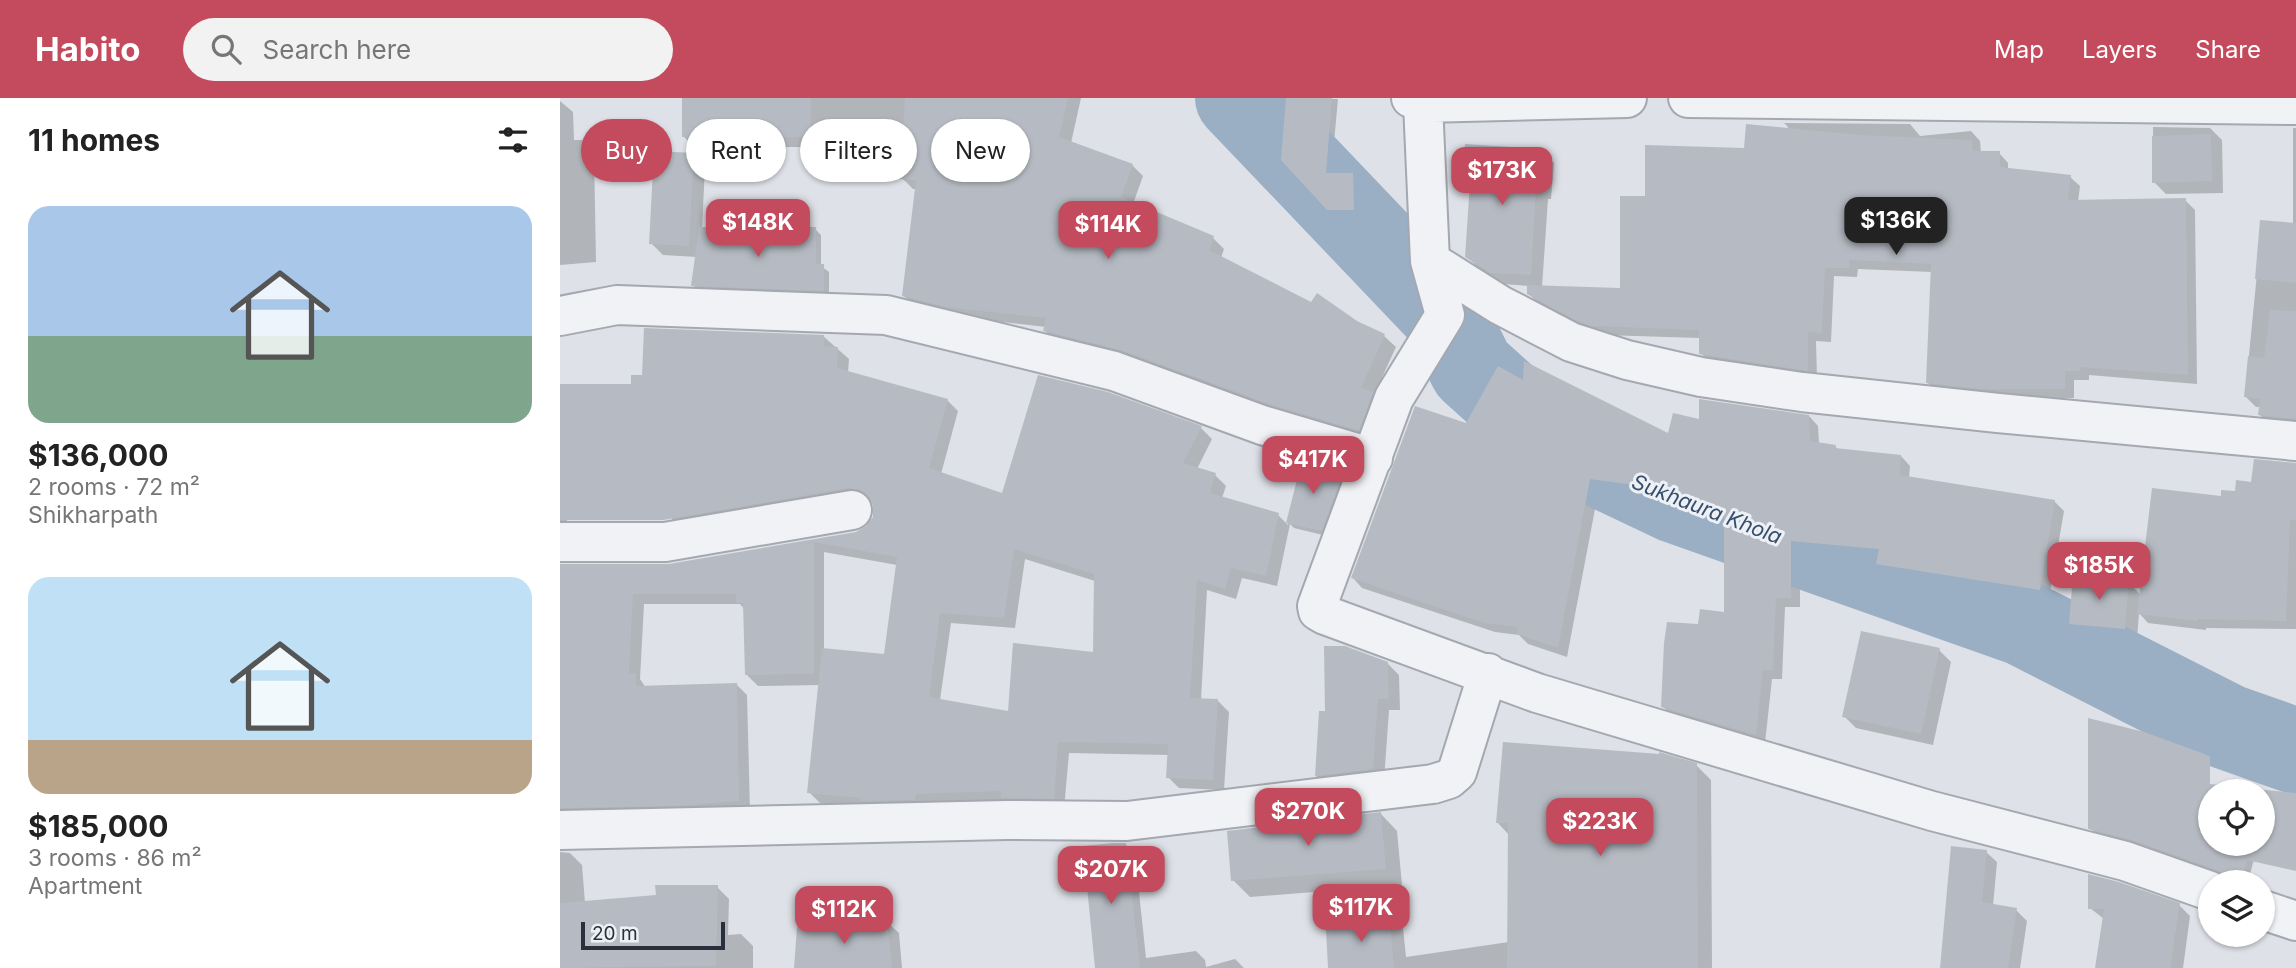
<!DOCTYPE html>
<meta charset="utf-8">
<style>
:root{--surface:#fff;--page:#f2f2f2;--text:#222;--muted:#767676;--accent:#c44b5d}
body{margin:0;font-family:Inter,sans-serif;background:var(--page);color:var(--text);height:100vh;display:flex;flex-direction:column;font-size:26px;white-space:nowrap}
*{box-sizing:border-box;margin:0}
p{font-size:23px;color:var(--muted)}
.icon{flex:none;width:38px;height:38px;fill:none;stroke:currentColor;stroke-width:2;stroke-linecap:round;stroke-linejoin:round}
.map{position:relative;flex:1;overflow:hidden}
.sheet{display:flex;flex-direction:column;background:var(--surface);width:560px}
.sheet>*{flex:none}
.banner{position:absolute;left:21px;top:21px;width:665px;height:63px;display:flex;gap:14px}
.tools{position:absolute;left:1638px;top:681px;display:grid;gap:14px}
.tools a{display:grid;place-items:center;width:77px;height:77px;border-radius:50%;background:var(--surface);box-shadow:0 2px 5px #0004;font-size:35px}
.scale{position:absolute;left:21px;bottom:18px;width:144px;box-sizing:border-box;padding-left:7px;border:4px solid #29303c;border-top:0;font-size:19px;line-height:24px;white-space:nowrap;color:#29303c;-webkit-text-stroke:5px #edf0f4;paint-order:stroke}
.price{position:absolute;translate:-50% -60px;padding:0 16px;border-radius:14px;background:var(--accent);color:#fff;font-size:23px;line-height:46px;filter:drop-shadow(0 2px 4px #0008)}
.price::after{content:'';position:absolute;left:50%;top:42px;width:21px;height:16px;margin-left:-10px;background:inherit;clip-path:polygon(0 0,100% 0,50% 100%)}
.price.current{background:#222;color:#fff}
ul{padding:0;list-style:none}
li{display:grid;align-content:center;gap:14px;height:371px;padding:0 28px}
li span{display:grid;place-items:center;height:217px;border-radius:21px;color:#555}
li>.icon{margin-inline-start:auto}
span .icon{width:126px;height:126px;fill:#fffc;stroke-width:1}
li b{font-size:30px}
h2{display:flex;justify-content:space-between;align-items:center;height:84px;padding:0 28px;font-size:30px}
.pill{padding:0 24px;border-radius:32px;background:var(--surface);box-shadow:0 2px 5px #0004;font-size:24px;line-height:63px}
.pill.current{background:var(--accent);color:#fff}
header{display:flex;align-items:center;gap:42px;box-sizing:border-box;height:98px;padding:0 35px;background:var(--accent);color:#fff}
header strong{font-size:33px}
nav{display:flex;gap:38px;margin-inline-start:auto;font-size:24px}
.search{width:490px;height:63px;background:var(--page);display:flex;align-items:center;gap:18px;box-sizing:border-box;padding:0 24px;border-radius:38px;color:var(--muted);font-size:26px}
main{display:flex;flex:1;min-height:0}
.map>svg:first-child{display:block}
.shadow{fill:#0003;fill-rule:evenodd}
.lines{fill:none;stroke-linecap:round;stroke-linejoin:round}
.river{stroke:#9bafc4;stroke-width:86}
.building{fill:#b6bbc3;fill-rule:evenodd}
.minor-casing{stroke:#a4a8b0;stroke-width:42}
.minor{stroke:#f1f2f5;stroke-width:38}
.labels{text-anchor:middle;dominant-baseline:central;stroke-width:6;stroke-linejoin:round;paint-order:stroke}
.water-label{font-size:21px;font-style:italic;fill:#364e6d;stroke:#edf0f4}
</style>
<header>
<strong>Habito</strong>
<div class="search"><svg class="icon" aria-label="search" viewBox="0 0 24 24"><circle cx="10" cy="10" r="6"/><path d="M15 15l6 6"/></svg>Search here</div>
<nav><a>Map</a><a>Layers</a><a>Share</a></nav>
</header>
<main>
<section class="sheet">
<h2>11 homes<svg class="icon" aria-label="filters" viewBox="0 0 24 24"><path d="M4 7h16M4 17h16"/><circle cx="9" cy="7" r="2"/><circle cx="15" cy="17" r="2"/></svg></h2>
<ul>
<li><span style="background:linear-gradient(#a9c7e8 60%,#7fa58c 0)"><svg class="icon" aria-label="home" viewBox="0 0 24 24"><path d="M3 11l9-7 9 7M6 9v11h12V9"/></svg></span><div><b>$136,000</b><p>2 rooms · 72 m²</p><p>Shikharpath</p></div></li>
<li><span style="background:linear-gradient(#bfe0f5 75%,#b9a48a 0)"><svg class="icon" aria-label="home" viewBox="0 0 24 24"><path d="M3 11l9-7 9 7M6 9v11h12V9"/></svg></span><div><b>$185,000</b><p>3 rooms · 86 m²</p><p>Apartment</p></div></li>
</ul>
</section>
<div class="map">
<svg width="1736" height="870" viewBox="0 0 1736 870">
<rect width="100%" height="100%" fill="#dee1e7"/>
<path class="shadow" d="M 124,0 L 521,0 L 511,45 L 572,67 L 583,78 L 573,106 L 653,140 L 664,151 L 661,160 L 751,206 L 824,238 L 836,249 L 814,297 L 823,307 L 810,343 L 496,244 L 485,233 L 486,229 L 398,219 L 355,209 L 344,198 L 357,91 L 353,91 L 342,80 L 344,44 L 261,41 L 261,49 L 135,49 L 123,38 Z
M 728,0 L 778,1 L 771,77 L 793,77 L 799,83 L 799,117 L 775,118 L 722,62 Z
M 0,3 L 13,14 L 14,42 L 23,42 L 34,53 L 36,164 L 0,167 Z
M 1224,25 L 1350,26 L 1360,38 L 1411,33 L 1420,43 L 1421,55 L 1439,55 L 1448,65 L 1448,72 L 1510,79 L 1520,88 L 1518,104 L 1625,102 L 1635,112 L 1637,286 L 1529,277 L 1529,282 L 1514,282 L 1514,300 L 1432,300 L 1377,294 L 1368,285 L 1372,174 L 1298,171 L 1297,179 L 1274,178 L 1271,244 L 1256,243 L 1257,281 L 1150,265 L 1141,255 L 1140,240 L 1043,237 L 1031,233 L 978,205 L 968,195 L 969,188 L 943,186 L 920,171 L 907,159 L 911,91 L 905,84 L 981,53 L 994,65 L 991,101 L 988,101 L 982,189 L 1062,191 L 1087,100 L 1223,69 L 1228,29 Z
M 1593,29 L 1650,30 L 1662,42 L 1663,95 L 1606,96 L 1594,84 Z
M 1733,30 L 1736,30 L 1736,330 L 1711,327 L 1700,317 L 1701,309 L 1696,309 L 1685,298 L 1702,124 L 1733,127 Z
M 133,57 L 145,69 L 142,131 L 255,131 L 261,137 L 261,168 L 269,174 L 269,198 L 139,193 L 133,187 L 137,159 L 103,157 L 91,145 Z
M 263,238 L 289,261 L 288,275 L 387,302 L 398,313 L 381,376 L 443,397 L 641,330 L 652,341 L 637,371 L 655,377 L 666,388 L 662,400 L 718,417 L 728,427 L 743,364 L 782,376 L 788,381 L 767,438 L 734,430 L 730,426 L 717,488 L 682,480 L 676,501 L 647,492 L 641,602 L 658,603 L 669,614 L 664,692 L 619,690 L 608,679 L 609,657 L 509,655 L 504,711 L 309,710 L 260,705 L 249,694 L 260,587 L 198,588 L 187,577 L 185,512 L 180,506 L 84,506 L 80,581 L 86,590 L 176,586 L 187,597 L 190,713 L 0,724 L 0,468 L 105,468 L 296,435 L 307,431 L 314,421 L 315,409 L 313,402 L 300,401 L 115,432 L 0,436 L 0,287 L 73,287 L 84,279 ZM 7,420 L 112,420 L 112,424 L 7,424 ZM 264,454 L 337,467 L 326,558 L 264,552 ZM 465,461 L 535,483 L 535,556 L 449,615 L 380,602 L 391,525 L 455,530 Z
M 965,285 L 1109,338 L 1141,323 L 1249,318 L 1258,328 L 1259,346 L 1275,348 L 1279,353 L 1341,358 L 1350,368 L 1349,380 L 1494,403 L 1504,413 L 1489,501 L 1327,475 L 1318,465 L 1319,459 L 1240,451 L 1240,509 L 1225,509 L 1222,581 L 1212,581 L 1205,645 L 1113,618 L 1103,609 L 1140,528 L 1166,516 L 1166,421 L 1121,411 L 1112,400 L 1039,390 L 1007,559 L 968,546 L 959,537 L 935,534 L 802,490 L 793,480 L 907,327 Z
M 1736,366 L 1736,531 L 1646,530 L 1646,532 L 1588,525 L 1579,515 L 1577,542 L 1523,538 L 1511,526 L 1568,484 L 1581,497 L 1662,400 Z
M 1379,552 L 1391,564 L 1373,647 L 1296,630 L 1284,618 Z
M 827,565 L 839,577 L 840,612 L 829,612 L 824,683 L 768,690 L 756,678 L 767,615 Z
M 1136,667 L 1151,682 L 1152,870 L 779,870 L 829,815 L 843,830 L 846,859 L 949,844 L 949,737 L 938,725 Z
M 1598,692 L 1650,712 L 1650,746 L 1698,746 L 1688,784 L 1671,784 L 1665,778 L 1580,748 L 1536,736 L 1530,730 Z
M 821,716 L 837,733 L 842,787 L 690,799 L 673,782 Z
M 566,747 L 575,756 L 586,860 L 636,853 L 645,862 L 646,869 L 675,861 L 684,870 L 537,870 Z
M 0,754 L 10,755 L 22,767 L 25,805 L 98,798 L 157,789 L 169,801 L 168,837 L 181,836 L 193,848 L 193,870 L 0,870 Z
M 1426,754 L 1437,764 L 1433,808 L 1456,812 L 1467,823 L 1460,870 L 1382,870 Z
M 1619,807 L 1630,818 L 1623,870 L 1536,870 L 1544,821 L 1530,810 Z
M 326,823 L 339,835 L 342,870 L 236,870 Z"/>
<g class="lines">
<path class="river" d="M 678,0 L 885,217 L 912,271 L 993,344 L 1115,402 L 1463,525 L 1668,629 L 1736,653"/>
</g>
<path class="building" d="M 122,0 L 251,0 L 250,39 L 122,39 Z
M 345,0 L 508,0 L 499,39 L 573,66 L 561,99 L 654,138 L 649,152 L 751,204 L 757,195 L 797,223 L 825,236 L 801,290 L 813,294 L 799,333 L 709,306 L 561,252 L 483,233 L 486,220 L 385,209 L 342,198 L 356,82 L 340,81 Z
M 726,0 L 772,0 L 766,75 L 793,75 L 794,112 L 767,112 L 721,62 Z
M 1186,26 L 1300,37 L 1412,42 L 1413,53 L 1440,53 L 1440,69 L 1511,77 L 1508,102 L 1626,100 L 1628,277 L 1520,269 L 1520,273 L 1505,273 L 1505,291 L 1422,291 L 1366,285 L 1371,166 L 1289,162 L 1289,170 L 1265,170 L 1262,235 L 1248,234 L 1248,273 L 1139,256 L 1139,232 L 1032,228 L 1019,224 L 967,196 L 967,187 L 1060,190 L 1060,98 L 1085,98 L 1085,47 L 1184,50 Z
M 1651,36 L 1652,83 L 1592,85 L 1592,38 Z
M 905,46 L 982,51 L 980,90 L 976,90 L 971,177 L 930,175 L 905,159 L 910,85 L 903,85 Z
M 94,53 L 134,55 L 129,148 L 89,146 Z
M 1700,122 L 1736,125 L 1736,185 L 1695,181 Z
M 139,129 L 256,129 L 256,166 L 264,166 L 264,193 L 131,188 Z
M 1710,212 L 1736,213 L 1736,321 L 1698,317 L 1700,301 L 1684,299 L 1688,258 L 1704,260 Z
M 84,230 L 264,237 L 264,248 L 278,249 L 277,270 L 388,301 L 369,370 L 442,395 L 478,277 L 548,294 L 642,328 L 623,365 L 656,375 L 650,395 L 719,415 L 706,478 L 671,470 L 665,491 L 637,482 L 630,600 L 658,601 L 653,682 L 606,680 L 608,646 L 498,644 L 494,701 L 441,700 L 441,693 L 356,696 L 355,702 L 300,703 L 301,700 L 247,695 L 262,550 L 324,556 L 337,459 L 254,444 L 254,576 L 185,577 L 183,505 L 176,505 L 176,496 L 73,496 L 69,575 L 76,575 L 76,588 L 177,585 L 179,703 L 115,708 L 0,710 L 0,466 L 109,466 L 296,434 L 306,428 L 313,419 L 313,408 L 308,398 L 300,392 L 289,390 L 103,422 L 0,422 L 0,286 L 71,286 L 71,277 L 82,277 ZM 454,451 L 534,476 L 533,554 L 453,545 L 448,613 L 369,599 L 380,515 L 444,520 Z
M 964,263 L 1108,335 L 1113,315 L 1139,321 L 1139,301 L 1249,317 L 1250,343 L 1276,347 L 1275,350 L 1341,357 L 1340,377 L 1495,402 L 1480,492 L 1316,466 L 1319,451 L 1231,443 L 1231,500 L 1216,500 L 1213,572 L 1203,572 L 1196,637 L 1101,609 L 1104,545 L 1107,524 L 1138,526 L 1140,511 L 1164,514 L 1164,414 L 1109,402 L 1112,392 L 1030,381 L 998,550 L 957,536 L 958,529 L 924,525 L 791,480 L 855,308 L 906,325 L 938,268 L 963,282 Z
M 1694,361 L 1736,365 L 1736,422 L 1730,422 L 1726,523 L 1638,521 L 1637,523 L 1577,516 L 1592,390 L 1661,398 L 1661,392 L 1675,393 L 1676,382 L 1691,384 Z
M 742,362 L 783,374 L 762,433 L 726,425 Z
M 1513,477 L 1569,482 L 1565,531 L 1509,526 Z
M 1301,533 L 1380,550 L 1361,636 L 1282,619 Z
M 764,548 L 785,548 L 828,564 L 829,601 L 818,601 L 813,671 L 755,678 L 759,613 L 765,613 Z
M 1528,620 L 1584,634 L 1650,658 L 1650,686 L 1736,695 L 1736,773 L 1687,762 L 1681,784 L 1669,784 L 1666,778 L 1657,772 L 1572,742 L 1528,731 ZM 1650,693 L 1703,693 L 1703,746 L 1650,746 Z
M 943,644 L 1099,656 L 1099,654 L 1137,665 L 1138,870 L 947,870 L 948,725 L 936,725 Z
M 821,714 L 826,771 L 671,783 L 667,733 Z
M 552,745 L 566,745 L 580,870 L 535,870 L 523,748 Z
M 1391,748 L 1427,752 L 1422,804 L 1457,810 L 1448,870 L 1380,870 Z
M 1528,776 L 1559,784 L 1620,805 L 1610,870 L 1535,870 L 1544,811 L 1528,811 Z
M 95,787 L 158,787 L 156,868 L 0,870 L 0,805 L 96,797 Z
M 829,813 L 834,870 L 768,870 L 766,832 Z
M 327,821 L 332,870 L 234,870 L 237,829 Z"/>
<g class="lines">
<defs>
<path id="minor" d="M 851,0 L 863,5 L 870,163 L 885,217 L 834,300 L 757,508 L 758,513 L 765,517 L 977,595 L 1372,713 L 1565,763 L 1650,793
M 1128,0 L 1736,7
M 863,5 L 1067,0
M 870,163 L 940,207 L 1011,244 L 1067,262 L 1141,279 L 1242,294 L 1438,315 L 1736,343
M 0,218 L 57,207 L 326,217 L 554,273 L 702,327 L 813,360
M 0,444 L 105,444 L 292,412
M 0,732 L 447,722 L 567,723 L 873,686 L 889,681 L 897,674 L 928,575
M 1703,812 L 1736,823"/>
</defs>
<use href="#minor" class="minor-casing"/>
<use href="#minor" class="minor"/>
</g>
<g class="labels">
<g class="water-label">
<text transform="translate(1147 411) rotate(21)">Sukhaura Khola</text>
</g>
</g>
</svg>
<div class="tools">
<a><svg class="icon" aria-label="locate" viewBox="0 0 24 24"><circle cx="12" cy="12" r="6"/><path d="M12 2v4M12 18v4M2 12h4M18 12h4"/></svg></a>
<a><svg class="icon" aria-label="layers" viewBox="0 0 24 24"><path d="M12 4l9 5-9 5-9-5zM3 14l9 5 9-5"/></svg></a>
</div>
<div class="scale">20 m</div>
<b class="price" style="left:942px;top:109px">$173K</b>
<b class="price current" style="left:1336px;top:159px">$136K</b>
<b class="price" style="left:198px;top:161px">$148K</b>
<b class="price" style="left:548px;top:163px">$114K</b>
<b class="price" style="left:753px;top:398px">$417K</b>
<b class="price" style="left:1539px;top:504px">$185K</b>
<b class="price" style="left:748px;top:750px">$270K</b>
<b class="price" style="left:1040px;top:760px">$223K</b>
<b class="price" style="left:551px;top:808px">$207K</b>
<b class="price" style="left:801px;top:846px">$117K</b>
<b class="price" style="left:284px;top:848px">$112K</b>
<div class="banner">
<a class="pill current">Buy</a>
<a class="pill">Rent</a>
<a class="pill">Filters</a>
<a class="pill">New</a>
</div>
</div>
</main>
